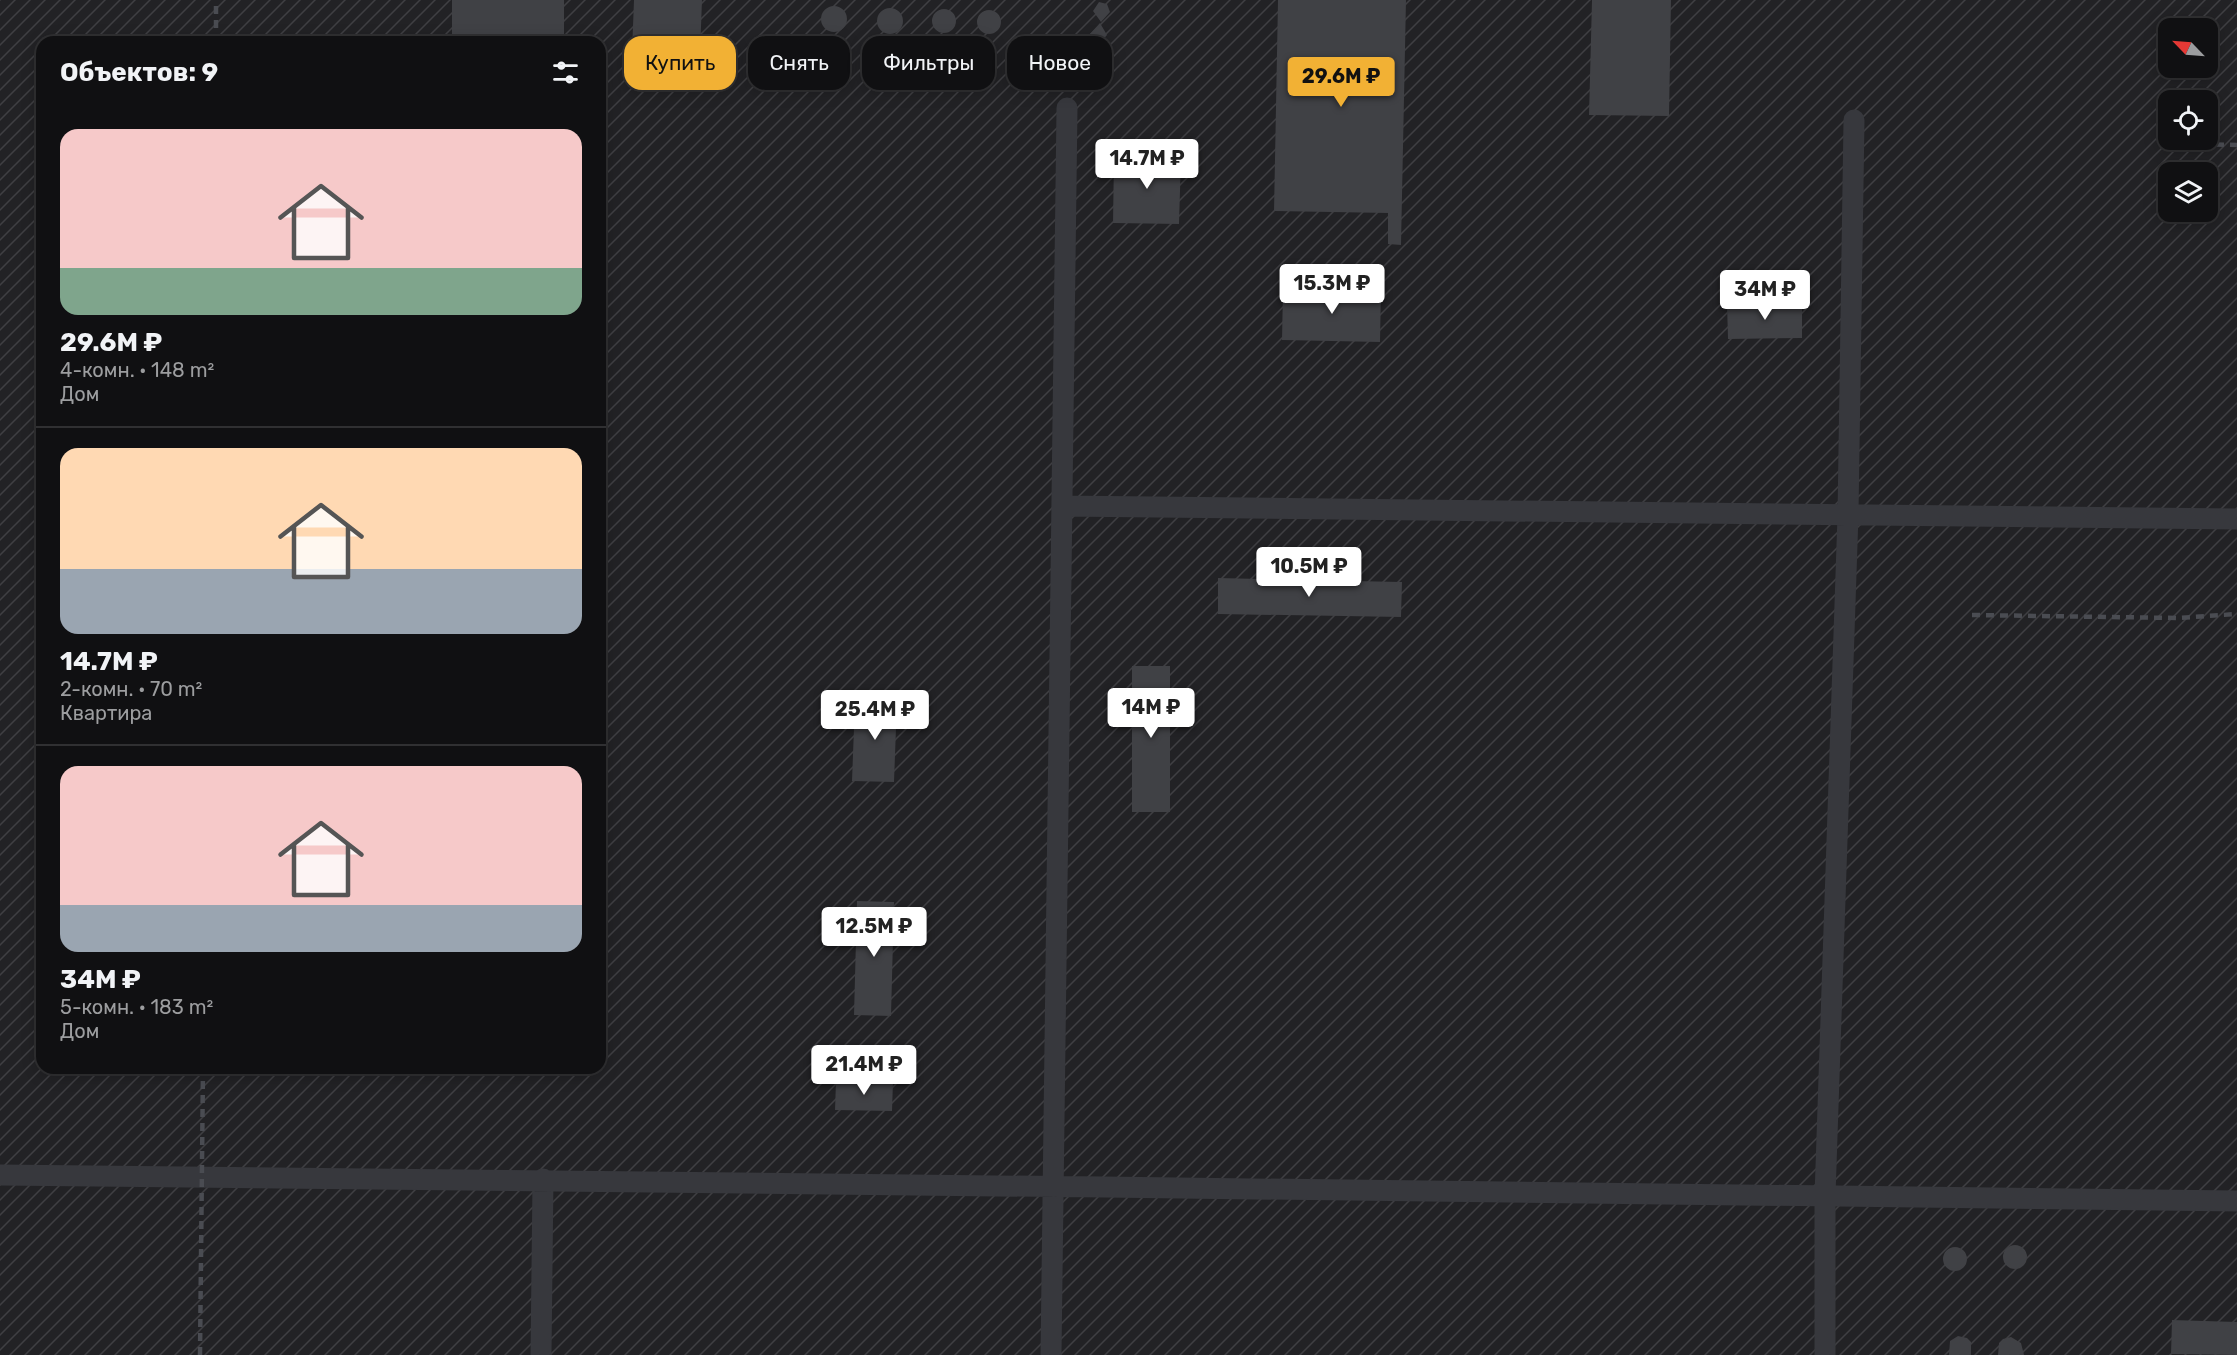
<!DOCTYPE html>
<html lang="ru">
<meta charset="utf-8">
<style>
:root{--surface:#101012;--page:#19191b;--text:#f1f3f6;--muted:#9c9d9f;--line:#303032;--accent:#f2b134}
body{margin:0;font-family:Rubik,sans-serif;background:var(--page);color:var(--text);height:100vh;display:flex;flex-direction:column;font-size:22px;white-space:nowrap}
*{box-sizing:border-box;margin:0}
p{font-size:20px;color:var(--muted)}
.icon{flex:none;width:33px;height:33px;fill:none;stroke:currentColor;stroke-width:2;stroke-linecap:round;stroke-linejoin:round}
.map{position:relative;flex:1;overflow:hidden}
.side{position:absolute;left:36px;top:36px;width:570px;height:1038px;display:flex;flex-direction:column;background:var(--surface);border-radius:18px;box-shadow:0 3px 15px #0003,0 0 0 2px var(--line)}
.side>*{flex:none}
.hud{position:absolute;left:624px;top:36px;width:570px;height:54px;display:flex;gap:12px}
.needle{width:39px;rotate:295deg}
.tools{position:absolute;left:2158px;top:18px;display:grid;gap:12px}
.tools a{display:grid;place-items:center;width:60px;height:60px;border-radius:12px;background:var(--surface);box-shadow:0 3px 15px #0003,0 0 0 2px var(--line);font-size:30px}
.price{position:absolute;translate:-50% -51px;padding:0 14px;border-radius:6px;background:#fff;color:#222;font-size:20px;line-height:39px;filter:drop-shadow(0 2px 3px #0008)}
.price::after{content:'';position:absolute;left:50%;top:36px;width:18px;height:14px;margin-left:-9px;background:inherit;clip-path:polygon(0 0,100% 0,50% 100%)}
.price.selected{background:var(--accent);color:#111}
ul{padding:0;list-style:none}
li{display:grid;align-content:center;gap:12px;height:318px;padding:0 24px}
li+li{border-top:2px solid var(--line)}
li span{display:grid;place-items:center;height:186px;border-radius:18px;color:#555}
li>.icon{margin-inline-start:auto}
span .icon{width:108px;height:108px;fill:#fffc;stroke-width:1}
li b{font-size:26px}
h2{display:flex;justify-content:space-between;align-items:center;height:72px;padding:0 24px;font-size:26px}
.chip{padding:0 21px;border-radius:18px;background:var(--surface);box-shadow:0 3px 15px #0003,0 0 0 2px var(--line);font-size:21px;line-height:54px}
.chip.selected{background:var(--accent);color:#111}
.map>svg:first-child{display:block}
.industrial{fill:url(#industrial-furrows);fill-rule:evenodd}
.building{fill:#404145}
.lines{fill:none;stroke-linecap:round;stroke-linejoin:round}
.minor{stroke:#37383d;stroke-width:21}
.rail{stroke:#4a4c52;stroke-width:4.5;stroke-dasharray:8 6;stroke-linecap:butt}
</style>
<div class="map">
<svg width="2237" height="1355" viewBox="0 0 2237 1355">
<defs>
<pattern id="industrial-furrows" width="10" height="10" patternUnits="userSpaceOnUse" patternTransform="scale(1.5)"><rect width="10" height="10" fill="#222225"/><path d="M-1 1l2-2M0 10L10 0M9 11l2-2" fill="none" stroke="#3f3f43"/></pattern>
</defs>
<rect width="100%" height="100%" fill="#161618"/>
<path class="industrial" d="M 0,0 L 2237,0 L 2237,1355 L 0,1355 ZM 2169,28 L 2208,28 L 2208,68 L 2169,68 ZM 42,42 L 600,42 L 600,1068 L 42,1068 ZM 2169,100 L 2208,100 L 2208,140 L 2169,140 ZM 2169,172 L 2208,172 L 2208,212 L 2169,212 Z"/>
<path class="building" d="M 452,0 L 564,0 L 564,42 L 452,42 Z
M 634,0 L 702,0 L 700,54 L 632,52 Z
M 1278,0 L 1406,0 L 1401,245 L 1388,244 L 1388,213 L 1274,211 Z
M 1592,0 L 1671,0 L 1669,116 L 1589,115 Z
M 1099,2 L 1107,4 L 1110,12 L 1101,22 L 1093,11 Z
M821 19a13 13 0 1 1 26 0a13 13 0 1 1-26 0Z
M877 21a13 13 0 1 1 26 0a13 13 0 1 1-26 0Z
M932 21a12 12 0 1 1 24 0a12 12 0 1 1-24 0Z
M977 22a12 12 0 1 1 24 0a12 12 0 1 1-24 0Z
M 1100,23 L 1107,35 L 1100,43 L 1089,35 Z
M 1114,156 L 1181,158 L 1179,224 L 1113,223 Z
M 1283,288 L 1381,290 L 1380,342 L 1282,340 Z
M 1802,303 L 1802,338 L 1728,339 L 1727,304 Z
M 1218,578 L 1402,582 L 1401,617 L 1218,614 Z
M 1132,666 L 1170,666 L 1170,812 L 1132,812 Z
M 855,701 L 897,702 L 894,782 L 852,781 Z
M 857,901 L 894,902 L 891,1016 L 854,1015 Z
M 836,1081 L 893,1082 L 892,1111 L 835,1110 Z
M2003 1257a12 12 0 1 1 24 0a12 12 0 1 1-24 0Z
M1943 1259a12 12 0 1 1 24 0a12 12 0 1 1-24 0Z
M 2172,1320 L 2237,1322 L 2237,1355 L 2171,1354 Z
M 1958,1336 L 1967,1338 L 1971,1342 L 1971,1355 L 1949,1355 L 1950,1341 Z
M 2011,1337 L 2021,1343 L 2024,1355 L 1998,1355 L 1999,1343 L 2003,1339 Z"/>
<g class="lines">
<path class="minor" d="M 1062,506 L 2237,519
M 0,1175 C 746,1182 1491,1192 2237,1201
M 541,1355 L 543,1179
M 1051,1355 L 1067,108
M 1825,1355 L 1825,1196 L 1848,515 L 1854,120"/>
<path class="rail" d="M 216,42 L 216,0
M 2188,144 L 2237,145
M 1972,615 L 2177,618 L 2237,614
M 200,1355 L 203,1068"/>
</g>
</svg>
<div class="tools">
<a><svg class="needle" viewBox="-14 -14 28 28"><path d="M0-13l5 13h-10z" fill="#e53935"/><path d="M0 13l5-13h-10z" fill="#9c9d9f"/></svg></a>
<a><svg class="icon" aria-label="locate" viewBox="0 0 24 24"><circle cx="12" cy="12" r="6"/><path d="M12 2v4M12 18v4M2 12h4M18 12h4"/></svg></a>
<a><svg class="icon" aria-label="layers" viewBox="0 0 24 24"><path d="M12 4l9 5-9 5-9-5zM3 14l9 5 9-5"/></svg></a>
</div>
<b class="price selected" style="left:1341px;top:108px">29.6M ₽</b>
<b class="price" style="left:1147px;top:190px">14.7M ₽</b>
<b class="price" style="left:1332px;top:315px">15.3M ₽</b>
<b class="price" style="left:1765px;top:321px">34M ₽</b>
<b class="price" style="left:1309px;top:598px">10.5M ₽</b>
<b class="price" style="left:1151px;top:739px">14M ₽</b>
<b class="price" style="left:875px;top:741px">25.4M ₽</b>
<b class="price" style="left:874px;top:958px">12.5M ₽</b>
<b class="price" style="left:864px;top:1096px">21.4M ₽</b>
<div class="hud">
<a class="chip selected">Купить</a>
<a class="chip">Снять</a>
<a class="chip">Фильтры</a>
<a class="chip">Новое</a>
</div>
<section class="side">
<h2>Объектов: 9<svg class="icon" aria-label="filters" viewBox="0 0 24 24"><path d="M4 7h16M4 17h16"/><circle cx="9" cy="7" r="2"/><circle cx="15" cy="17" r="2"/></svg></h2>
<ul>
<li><span style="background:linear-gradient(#f6c9c9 75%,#7fa58c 0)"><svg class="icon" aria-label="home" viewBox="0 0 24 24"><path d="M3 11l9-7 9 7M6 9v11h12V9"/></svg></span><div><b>29.6M ₽</b><p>4-комн. · 148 m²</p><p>Дом</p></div></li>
<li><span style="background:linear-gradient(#ffd9b3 65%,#9aa5b1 0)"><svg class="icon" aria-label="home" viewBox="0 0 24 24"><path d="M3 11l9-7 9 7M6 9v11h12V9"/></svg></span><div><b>14.7M ₽</b><p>2-комн. · 70 m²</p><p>Квартира</p></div></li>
<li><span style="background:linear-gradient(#f6c9c9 75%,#9aa5b1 0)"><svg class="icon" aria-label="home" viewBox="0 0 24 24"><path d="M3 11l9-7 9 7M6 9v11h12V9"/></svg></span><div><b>34M ₽</b><p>5-комн. · 183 m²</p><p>Дом</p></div></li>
</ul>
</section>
</div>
